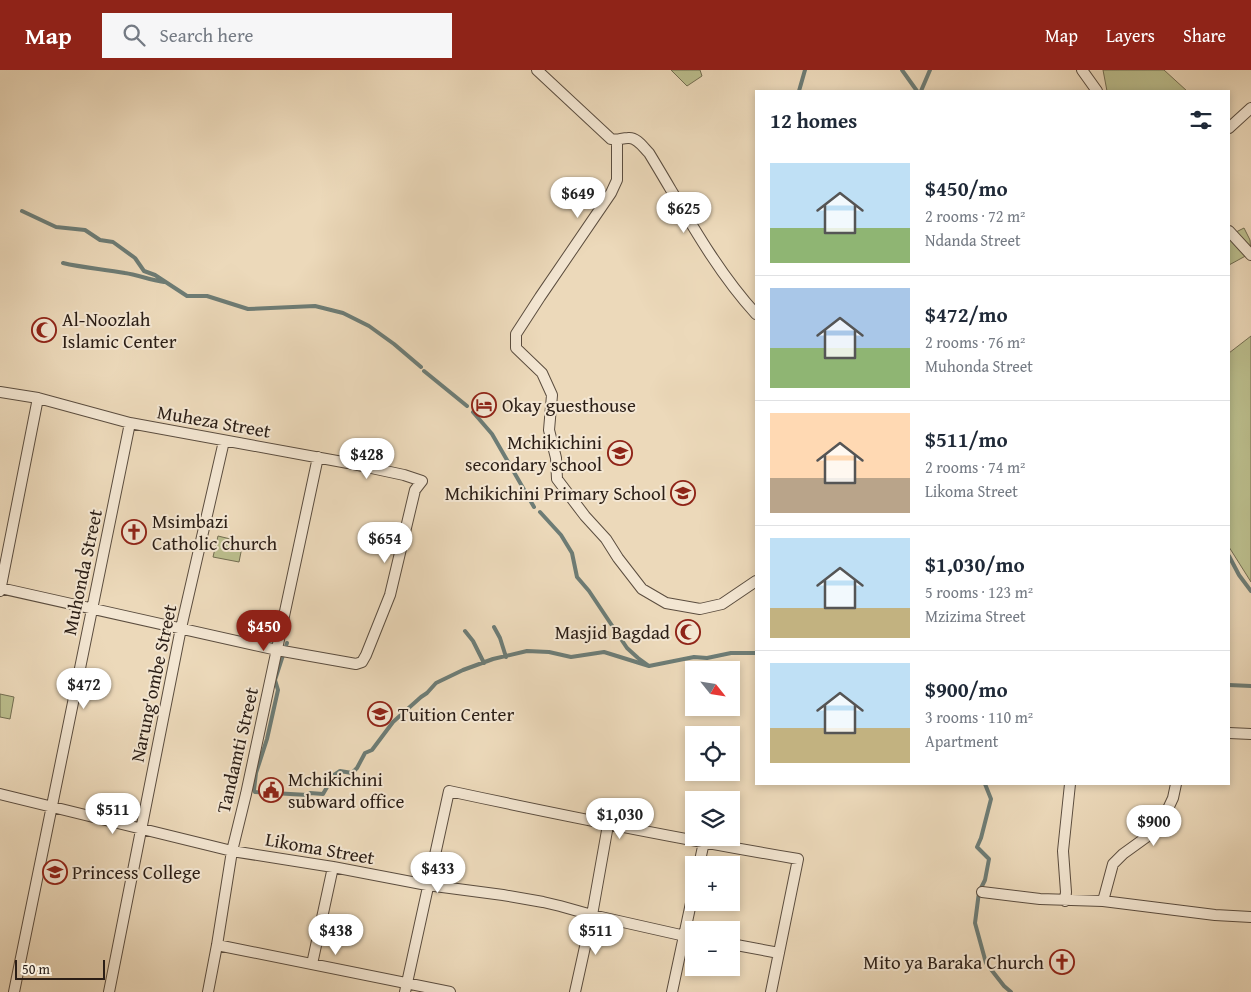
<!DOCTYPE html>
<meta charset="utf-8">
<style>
:root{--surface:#fff;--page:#f6f6f7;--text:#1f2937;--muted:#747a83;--line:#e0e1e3;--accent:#8f2418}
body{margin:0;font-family:"Gentium Book Plus",serif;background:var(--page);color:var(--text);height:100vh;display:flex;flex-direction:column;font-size:19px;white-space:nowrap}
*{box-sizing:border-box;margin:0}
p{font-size:16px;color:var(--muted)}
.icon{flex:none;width:28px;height:28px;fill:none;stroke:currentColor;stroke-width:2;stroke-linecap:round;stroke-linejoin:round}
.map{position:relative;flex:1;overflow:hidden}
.side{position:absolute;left:755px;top:20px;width:475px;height:695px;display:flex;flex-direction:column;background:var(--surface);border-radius:0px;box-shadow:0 2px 8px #0003}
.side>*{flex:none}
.needle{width:32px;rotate:120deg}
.fabs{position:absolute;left:685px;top:591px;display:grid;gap:10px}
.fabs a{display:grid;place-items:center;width:55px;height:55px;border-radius:0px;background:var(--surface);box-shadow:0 2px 8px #0003;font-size:25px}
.scale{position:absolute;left:15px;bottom:12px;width:90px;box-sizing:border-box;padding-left:5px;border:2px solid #2b1e16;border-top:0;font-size:14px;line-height:18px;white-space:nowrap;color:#2b1e16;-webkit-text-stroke:4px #f3e6d2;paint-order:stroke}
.price{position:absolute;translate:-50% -42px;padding:0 11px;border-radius:18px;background:#fff;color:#222;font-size:16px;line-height:32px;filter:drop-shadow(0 1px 2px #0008)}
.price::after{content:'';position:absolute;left:50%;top:30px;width:15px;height:11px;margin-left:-8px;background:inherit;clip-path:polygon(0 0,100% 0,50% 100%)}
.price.selected{background:var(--accent);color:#fff}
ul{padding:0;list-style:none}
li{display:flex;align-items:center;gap:15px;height:125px;padding:0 15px}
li+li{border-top:1px solid var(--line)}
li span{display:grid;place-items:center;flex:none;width:140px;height:100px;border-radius:0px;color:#555}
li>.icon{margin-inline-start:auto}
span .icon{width:60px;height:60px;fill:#fffc;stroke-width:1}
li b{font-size:21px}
h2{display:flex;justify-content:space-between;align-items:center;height:60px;padding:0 15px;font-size:21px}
header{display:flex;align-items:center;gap:30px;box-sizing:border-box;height:70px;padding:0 25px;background:var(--accent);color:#fff}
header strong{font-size:24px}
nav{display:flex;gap:28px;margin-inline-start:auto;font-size:18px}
.search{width:350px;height:45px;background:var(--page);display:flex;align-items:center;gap:12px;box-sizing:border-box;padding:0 18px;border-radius:0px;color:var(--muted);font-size:19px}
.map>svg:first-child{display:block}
.green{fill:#bbbe8d;stroke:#736e52}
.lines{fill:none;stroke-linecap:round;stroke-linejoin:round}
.stream{stroke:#6d7c75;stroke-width:4}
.street-casing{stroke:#5b4d3f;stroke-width:12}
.street{stroke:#f3e6d2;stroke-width:10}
.labels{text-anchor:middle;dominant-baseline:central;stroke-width:4;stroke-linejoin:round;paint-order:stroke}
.poi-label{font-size:19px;fill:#2b1e16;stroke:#f3e6d2;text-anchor:start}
.street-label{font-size:19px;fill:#2b1e16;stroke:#f3e6d2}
</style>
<header>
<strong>Map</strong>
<div class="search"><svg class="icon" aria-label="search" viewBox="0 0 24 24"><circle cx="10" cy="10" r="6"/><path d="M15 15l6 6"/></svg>Search here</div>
<nav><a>Map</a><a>Layers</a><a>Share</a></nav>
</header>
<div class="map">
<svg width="1251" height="922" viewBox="0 0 1251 922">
<rect width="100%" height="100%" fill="#ecd9ba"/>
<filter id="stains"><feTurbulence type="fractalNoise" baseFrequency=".004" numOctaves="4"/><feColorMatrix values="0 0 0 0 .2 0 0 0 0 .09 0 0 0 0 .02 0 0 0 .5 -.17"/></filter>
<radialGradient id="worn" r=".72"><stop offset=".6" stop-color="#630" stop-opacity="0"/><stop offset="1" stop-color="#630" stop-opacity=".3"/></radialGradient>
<path class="green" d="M 671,0 L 700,0 L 702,6 L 687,16 Z
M 1103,0 L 1164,0 L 1187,21 L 1107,21 Z
M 1244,158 L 1250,170 L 1251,183 L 1229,195 L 1229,163 L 1232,164 Z
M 1251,266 L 1251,512 L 1229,477 L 1229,283 Z
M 218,466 L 243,472 L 239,492 L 213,487 Z
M 0,624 L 14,627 L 10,649 L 0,647 Z"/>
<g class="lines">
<path class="stream" d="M 902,0 L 917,21
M 799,21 L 805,0
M 921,21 L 930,0
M 22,141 L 56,157 L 85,160 L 100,170 L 113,172 L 135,188 L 144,201 L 155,205 L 187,226 L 207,226 L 248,239 L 315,236 L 343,243 L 369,256 L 394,274 L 421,297
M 63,193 C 83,198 105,199 125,203 C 138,205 150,210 164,212
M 424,301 L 467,336
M 473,342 L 492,364 L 534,437
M 540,442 L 561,465 L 572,483 L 577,507 L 589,521 L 627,578 L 638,588 L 649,596 L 694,587 L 707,588 L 731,583 L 756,583
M 1229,486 L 1239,505 L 1251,521
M 494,557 L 500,568 L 506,587
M 465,561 L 473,571 L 484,593
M 287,573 L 275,610 L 278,620 L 267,669 L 256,703 L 254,720 L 255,722 L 308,725 L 310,723 L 323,724 L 334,705 L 340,701 L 352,703 L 357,698 L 365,683 L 372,680 L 393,652 L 421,627 L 427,623 L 436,613 L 463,600 L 493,589 L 527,581 L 549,582 L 571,587 L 604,582 L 649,596
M 1229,615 L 1251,616
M 985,714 L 991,729 L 981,768 L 977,777 L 989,789 L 985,810 L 979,822 L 975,853 L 986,893 L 1004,916 L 1011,922"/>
<defs>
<path id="street" d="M 537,0 L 611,69 C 618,71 621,68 628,68 C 637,67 643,77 649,83 C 682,137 713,197 756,244
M 1082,0 L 1097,21
M 1229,58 L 1251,38
M 617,71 L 617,110 L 611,123 L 540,227 L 516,264 L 516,278 L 542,303 L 552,325 L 549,360 L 556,388 L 557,409 L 585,446 L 606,469 L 618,488 L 642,519 L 666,533 L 700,539 L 722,534 L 756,511
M 1229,161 L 1251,185
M 0,322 L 38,328 L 130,353 L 348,393 L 404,405 L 422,411 L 415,420 L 390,525 L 366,585 L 362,592 L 356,594 L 277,580 L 0,518
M 0,521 L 38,328
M 1229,663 L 1251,664
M 0,724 L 232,781 L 333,797 L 427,815 L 503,825 L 543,832 L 560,836 L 592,845 L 694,868
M 699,795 L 704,772
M 982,822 L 1040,829 L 1103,831 L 1215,845 L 1251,847
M 1065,831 L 1066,822 L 1063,781 L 1070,714
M 1103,831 L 1113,794 L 1123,784 L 1159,758 L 1173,728 L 1176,714
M 731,874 L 779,883
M 217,875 L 450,922
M 312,894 L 333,797
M 14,922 L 130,353
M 109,922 L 181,558 L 224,371
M 208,922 L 217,875 L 232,781 L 246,724 L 318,387
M 405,922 L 449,721 C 565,746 681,769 798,789 L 771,922
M 575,922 L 592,845 L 608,755
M 672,922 L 694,819"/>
</defs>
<use href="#street" class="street-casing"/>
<use href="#street" class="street"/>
</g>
<defs>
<symbol id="mosque-ring" viewBox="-11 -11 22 22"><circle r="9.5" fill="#f3e6d2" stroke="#8f2418" stroke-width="1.5"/><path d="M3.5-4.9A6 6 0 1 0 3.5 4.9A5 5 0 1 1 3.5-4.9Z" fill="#8f2418"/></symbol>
<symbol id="hotel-ring" viewBox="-11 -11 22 22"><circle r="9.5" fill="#f3e6d2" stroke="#8f2418" stroke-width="1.5"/><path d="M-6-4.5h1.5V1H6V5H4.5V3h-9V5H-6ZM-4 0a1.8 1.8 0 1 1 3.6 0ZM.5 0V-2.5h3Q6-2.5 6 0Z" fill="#8f2418"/></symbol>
<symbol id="school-ring" viewBox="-11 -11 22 22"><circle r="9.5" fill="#f3e6d2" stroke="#8f2418" stroke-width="1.5"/><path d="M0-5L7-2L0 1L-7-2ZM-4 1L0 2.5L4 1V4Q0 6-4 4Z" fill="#8f2418"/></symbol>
<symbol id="church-ring" viewBox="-11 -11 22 22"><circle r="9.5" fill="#f3e6d2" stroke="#8f2418" stroke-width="1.5"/><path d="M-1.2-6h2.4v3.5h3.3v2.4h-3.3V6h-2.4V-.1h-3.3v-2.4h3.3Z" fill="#8f2418"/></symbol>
<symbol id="civic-ring" viewBox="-11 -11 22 22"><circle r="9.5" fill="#f3e6d2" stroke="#8f2418" stroke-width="1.5"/><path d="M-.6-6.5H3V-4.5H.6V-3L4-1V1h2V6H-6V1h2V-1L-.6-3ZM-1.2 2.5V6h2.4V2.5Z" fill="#8f2418"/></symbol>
<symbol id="university-ring" viewBox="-11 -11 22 22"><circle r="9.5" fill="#f3e6d2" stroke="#8f2418" stroke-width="1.5"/><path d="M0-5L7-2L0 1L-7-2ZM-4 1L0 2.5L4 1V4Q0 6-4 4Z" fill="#8f2418"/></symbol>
</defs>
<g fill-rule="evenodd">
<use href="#mosque-ring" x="30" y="246" width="28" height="28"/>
<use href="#hotel-ring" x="470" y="321" width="28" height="28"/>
<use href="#school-ring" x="606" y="369" width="28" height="28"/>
<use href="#school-ring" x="669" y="409" width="28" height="28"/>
<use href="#church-ring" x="120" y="448" width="28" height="28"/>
<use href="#mosque-ring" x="674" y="548" width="28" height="28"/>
<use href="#school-ring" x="366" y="630" width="28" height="28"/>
<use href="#civic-ring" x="257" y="706" width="28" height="28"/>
<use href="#university-ring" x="41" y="788" width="28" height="28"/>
<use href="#church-ring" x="1048" y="878" width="28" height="28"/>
</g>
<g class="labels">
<g class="poi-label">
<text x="62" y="249">Al-Noozlah<tspan x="62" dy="22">Islamic Center</tspan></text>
<text x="502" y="335">Okay guesthouse</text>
<text x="602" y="372" text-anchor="end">Mchikichini<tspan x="602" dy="22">secondary school</tspan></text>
<text x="666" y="423" text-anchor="end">Mchikichini Primary School</text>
<text x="152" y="451">Msimbazi<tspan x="152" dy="22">Catholic church</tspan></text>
<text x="670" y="562" text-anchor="end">Masjid Bagdad</text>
<text x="398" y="644">Tuition Center</text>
<text x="288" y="709">Mchikichini<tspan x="288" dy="22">subward office</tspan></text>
<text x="72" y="802">Princess College</text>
<text x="1044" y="892" text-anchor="end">Mito ya Baraka Church</text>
</g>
<g class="street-label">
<text transform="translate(214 351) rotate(10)">Muheza Street</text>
<text transform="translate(82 502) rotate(-78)">Muhonda Street</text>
<text transform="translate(153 613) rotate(-78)">Narung'ombe Street</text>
<text transform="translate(237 680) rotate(-77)">Tandamti Street</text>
<text transform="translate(320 778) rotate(10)">Likoma Street</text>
</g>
</g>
<rect width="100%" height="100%" filter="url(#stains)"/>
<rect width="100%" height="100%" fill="url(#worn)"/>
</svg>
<div class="fabs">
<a><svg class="needle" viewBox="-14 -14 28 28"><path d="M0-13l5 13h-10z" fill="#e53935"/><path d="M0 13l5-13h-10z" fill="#747a83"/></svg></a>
<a><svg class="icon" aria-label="locate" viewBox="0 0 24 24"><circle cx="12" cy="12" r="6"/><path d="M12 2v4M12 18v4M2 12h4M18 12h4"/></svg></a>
<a><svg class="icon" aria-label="layers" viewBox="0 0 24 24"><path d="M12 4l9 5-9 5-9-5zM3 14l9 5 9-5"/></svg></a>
<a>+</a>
<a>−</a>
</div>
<div class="scale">50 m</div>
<b class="price" style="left:578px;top:149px">$649</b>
<b class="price" style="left:684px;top:164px">$625</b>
<b class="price" style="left:367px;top:410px">$428</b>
<b class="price" style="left:385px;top:494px">$654</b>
<b class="price selected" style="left:264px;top:582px">$450</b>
<b class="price" style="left:84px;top:640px">$472</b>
<b class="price" style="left:113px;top:765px">$511</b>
<b class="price" style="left:620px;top:770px">$1,030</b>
<b class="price" style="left:1154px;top:777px">$900</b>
<b class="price" style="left:438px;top:824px">$433</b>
<b class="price" style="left:336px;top:886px">$438</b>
<b class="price" style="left:596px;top:886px">$511</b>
<section class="side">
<h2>12 homes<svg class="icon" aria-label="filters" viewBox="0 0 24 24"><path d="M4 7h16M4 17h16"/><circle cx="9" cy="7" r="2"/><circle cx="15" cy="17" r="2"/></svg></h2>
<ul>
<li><span style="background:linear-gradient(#bfe0f5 65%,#8fb573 0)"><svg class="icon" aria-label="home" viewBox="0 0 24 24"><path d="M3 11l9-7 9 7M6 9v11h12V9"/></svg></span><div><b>$450/mo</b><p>2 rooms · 72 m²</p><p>Ndanda Street</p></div></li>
<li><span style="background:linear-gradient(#a9c7e8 60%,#8fb573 0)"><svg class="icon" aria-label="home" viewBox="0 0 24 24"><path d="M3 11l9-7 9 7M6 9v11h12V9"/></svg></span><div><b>$472/mo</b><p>2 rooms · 76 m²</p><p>Muhonda Street</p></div></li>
<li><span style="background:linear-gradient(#ffd9b3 65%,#b9a48a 0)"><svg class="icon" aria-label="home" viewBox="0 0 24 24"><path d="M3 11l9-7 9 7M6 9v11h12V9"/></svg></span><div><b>$511/mo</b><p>2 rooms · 74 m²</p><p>Likoma Street</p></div></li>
<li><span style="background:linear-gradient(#bfe0f5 70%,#c2b280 0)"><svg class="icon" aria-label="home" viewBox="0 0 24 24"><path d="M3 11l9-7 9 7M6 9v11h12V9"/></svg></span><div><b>$1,030/mo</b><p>5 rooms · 123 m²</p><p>Mzizima Street</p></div></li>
<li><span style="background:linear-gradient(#bfe0f5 65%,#c2b280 0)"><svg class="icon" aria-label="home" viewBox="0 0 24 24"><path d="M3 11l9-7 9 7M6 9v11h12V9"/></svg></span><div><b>$900/mo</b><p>3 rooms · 110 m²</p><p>Apartment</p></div></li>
</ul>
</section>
</div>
